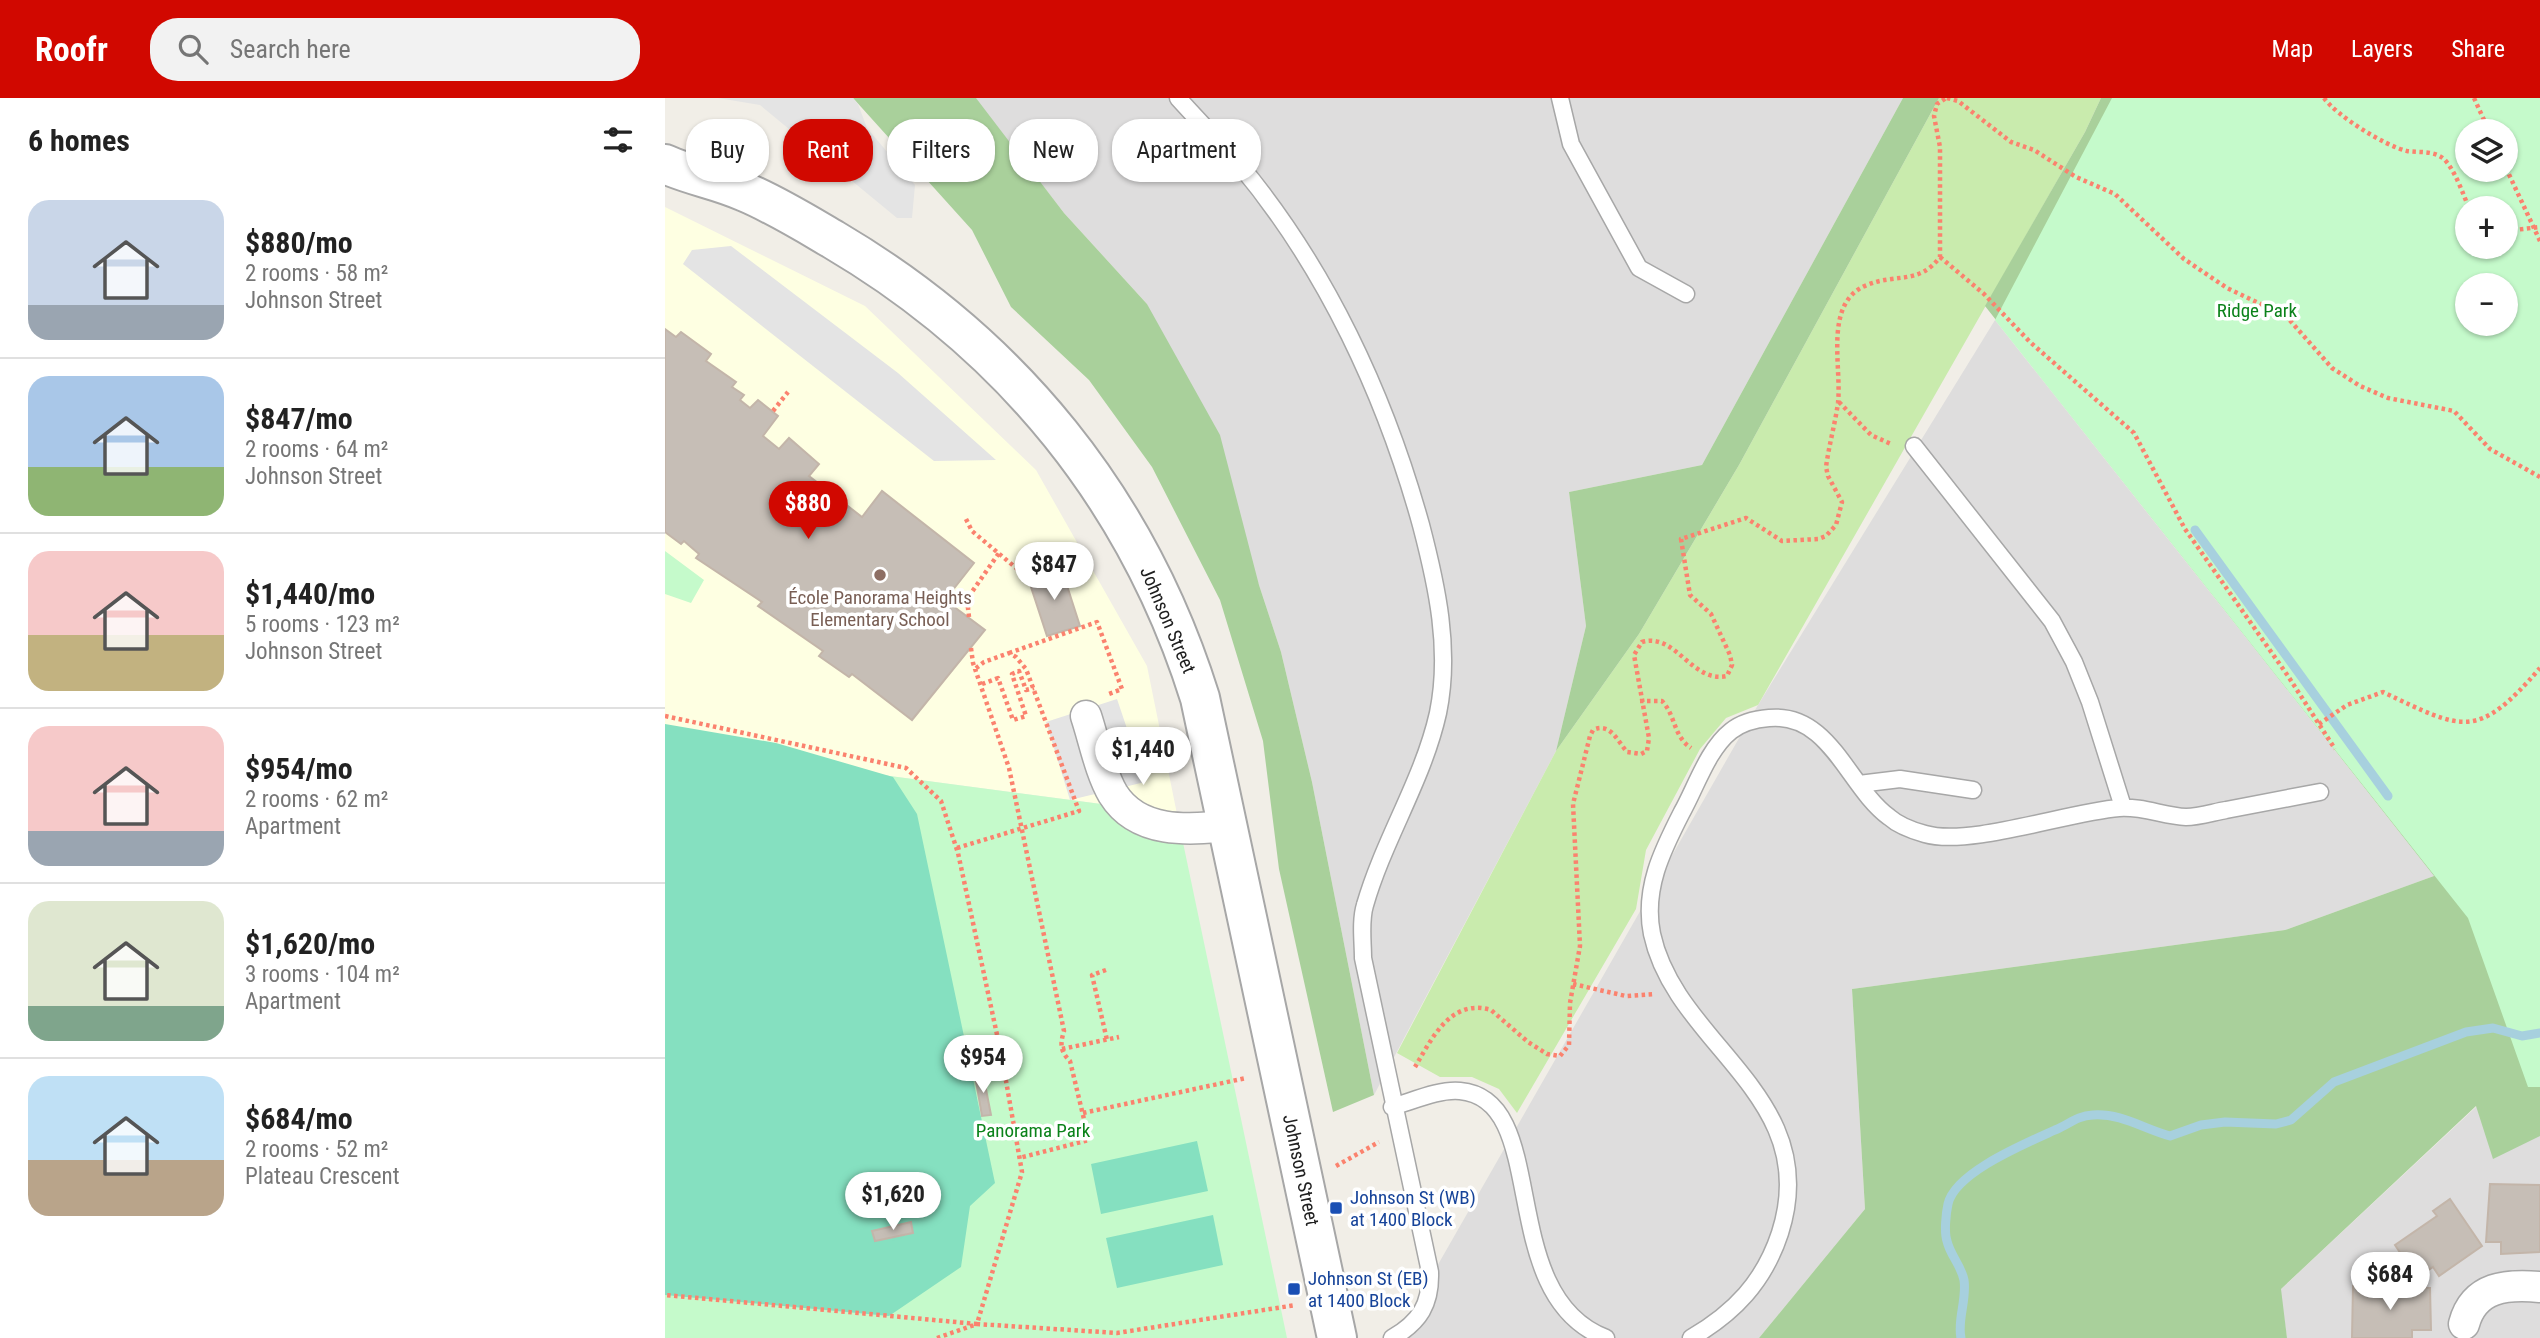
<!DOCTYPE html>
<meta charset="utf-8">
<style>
:root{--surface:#fff;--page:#f2f2f2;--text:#222;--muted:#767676;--line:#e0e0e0;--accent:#d10800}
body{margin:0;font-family:"Roboto Condensed",sans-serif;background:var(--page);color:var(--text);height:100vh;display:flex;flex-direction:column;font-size:26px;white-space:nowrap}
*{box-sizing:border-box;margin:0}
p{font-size:23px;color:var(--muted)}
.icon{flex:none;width:38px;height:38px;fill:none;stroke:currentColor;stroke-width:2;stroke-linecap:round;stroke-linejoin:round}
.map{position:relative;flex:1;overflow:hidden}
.sheet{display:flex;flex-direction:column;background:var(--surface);width:665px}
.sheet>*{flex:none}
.top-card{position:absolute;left:21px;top:21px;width:665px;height:63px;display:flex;gap:14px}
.fabs{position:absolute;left:1790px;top:21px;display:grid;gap:14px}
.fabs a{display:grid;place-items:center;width:63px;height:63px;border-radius:50%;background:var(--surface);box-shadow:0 2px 5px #0004;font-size:35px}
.price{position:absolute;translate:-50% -60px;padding:0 16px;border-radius:24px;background:#fff;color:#222;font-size:23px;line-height:46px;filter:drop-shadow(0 2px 4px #0008)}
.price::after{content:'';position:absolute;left:50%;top:42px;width:21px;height:16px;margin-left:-10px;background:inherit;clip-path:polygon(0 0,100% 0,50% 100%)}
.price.current{background:var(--accent);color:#fff}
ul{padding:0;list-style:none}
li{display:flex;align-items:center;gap:21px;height:175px;padding:0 28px}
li+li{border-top:2px solid var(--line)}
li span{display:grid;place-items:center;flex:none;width:196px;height:140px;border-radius:21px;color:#555}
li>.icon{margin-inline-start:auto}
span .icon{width:84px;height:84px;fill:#fffc;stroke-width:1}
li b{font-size:30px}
h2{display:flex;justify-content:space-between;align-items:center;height:84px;padding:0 28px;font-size:30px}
.tag{padding:0 24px;border-radius:28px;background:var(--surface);box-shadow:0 2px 5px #0004;font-size:24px;line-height:63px}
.tag.current{background:var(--accent);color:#fff}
header{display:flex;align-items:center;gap:42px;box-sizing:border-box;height:98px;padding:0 35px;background:var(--accent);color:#fff}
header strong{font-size:33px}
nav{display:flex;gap:38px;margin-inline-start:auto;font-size:24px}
.search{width:490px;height:63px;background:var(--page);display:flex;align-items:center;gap:18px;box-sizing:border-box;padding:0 24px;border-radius:28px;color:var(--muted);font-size:26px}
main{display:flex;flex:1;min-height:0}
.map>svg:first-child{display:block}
.residential{fill:#dedddd}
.education{fill:#feffe2}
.grass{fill:#c9ebad}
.forest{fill:#a9d09b;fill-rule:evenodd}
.park{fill:#c5facb;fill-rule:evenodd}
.pitch{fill:#85e0c0}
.parking{fill:#e4e4e4}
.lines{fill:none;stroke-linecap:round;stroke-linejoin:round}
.stream{stroke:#a7d0de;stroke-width:9}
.building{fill:#c6beb6;stroke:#c3b5a9;stroke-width:2}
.service-casing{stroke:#a7a7a7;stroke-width:19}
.minor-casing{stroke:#a7a7a7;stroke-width:33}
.tertiary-casing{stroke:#a7a7a7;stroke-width:42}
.path{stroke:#fb826e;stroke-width:4.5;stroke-dasharray:3.5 3.5;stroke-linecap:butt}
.service{stroke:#fff;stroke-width:16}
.minor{stroke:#fff;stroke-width:30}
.tertiary{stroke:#fff;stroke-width:38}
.education-dot{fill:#8d6e63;stroke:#fff;stroke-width:2.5}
.transit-dot{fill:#1a4fb4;stroke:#fff;stroke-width:2.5}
.labels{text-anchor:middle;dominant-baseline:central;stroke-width:7;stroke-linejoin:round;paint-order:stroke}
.park-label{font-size:19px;fill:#0b821a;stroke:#fff}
.education-label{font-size:19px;fill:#785e54;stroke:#fff}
.street-label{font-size:19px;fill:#202020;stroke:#fff}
.transit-label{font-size:19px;fill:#164399;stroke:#fff;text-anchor:start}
</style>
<header>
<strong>Roofr</strong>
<div class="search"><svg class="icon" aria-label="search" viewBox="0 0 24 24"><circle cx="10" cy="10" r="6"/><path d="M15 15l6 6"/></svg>Search here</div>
<nav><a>Map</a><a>Layers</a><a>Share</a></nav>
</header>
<main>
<section class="sheet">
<h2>6 homes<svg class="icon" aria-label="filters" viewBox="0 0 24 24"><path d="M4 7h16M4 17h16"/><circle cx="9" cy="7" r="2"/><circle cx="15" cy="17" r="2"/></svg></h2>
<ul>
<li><span style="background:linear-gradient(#c9d6e8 75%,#9aa5b1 0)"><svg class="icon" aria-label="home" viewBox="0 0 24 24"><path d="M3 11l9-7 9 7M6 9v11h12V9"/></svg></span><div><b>$880/mo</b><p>2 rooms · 58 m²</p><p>Johnson Street</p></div></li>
<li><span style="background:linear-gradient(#a9c7e8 65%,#8fb573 0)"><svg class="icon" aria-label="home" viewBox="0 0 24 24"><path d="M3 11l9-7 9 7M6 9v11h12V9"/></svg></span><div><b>$847/mo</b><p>2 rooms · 64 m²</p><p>Johnson Street</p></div></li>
<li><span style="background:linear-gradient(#f6c9c9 60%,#c2b280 0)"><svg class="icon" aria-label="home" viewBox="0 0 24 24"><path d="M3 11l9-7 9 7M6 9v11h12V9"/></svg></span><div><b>$1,440/mo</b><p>5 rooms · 123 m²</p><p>Johnson Street</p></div></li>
<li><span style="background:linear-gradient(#f6c9c9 75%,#9aa5b1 0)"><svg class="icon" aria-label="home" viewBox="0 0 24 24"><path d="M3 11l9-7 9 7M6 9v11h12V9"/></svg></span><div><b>$954/mo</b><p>2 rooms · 62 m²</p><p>Apartment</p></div></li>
<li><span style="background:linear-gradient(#dfe7d0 75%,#7fa58c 0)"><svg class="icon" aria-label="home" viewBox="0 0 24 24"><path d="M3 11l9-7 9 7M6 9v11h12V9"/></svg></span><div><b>$1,620/mo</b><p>3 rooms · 104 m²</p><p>Apartment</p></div></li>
<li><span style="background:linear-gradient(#bfe0f5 60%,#b9a48a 0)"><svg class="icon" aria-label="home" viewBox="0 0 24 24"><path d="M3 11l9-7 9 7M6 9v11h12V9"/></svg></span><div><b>$684/mo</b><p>2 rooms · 52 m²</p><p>Plateau Crescent</p></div></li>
</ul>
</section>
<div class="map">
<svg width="1875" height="1240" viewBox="0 0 1875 1240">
<rect width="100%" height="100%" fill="#f1eee7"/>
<path class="residential" d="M 310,0 L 1238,0 L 1037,367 L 904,394 L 921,528 L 891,653 L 709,997 L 647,684 L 616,554 L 594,487 L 482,206 L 399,115 Z
M 1330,222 L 1769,778 L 1620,832 L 1187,891 L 1200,1111 L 1094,1240 L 731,1240 L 1093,607 Z
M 1875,989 L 1875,1240 L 1622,1240 L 1615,1192 L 1812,1008 Z"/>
<path class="education" d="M 0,109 L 200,208 L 371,372 L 482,568 L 512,716 L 210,676 L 0,995 Z"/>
<path class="grass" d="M 1274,0 L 1436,0 L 1420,34 L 1093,607 L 1061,620 L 1035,651 L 981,752 L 971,811 L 852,1015 L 834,991 L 807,979 L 775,979 L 732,955 L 891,653 L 974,536 L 1074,367 Z"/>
<path class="forest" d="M 188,0 L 311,0 L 399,115 L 482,206 L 555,337 L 594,487 L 616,554 L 647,684 L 709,997 L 668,1014 L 614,771 L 598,643 L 555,502 L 487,369 L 424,282 L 346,209 L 307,132 Z
M 1238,0 L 1274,0 L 1074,367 L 974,536 L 891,653 L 921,528 L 904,394 L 1037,367 Z
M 1436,0 L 1875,0 L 1875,1038 L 1828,1061 L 1811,1008 L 1616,1191 L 1622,1240 L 1094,1240 L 1200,1111 L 1187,891 L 1620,832 L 1769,778 L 1320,208 L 1420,34 ZM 1802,33 L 1841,33 L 1841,72 L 1802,72 ZM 1802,110 L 1841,110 L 1841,149 L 1802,149 ZM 1802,187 L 1841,187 L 1841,226 L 1802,226 Z"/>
<path class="park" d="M 1447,0 L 1875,0 L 1875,989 L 1863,989 L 1803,820 L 1330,222 ZM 1841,33 L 1841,72 L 1802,72 L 1802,33 ZM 1841,110 L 1841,149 L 1802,149 L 1802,110 ZM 1841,187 L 1841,226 L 1802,226 L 1802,187 Z
M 0,453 L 39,482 L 26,505 L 0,496 Z
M 210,676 L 512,716 L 622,1240 L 0,1240 L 0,995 Z"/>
<path class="pitch" d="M 0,626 L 111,645 L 228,679 L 252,716 L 330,1085 L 305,1108 L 296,1169 L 224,1218 L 0,1197 Z
M 532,1043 L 543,1093 L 436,1116 L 426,1066 Z
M 548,1117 L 558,1167 L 452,1190 L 441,1140 Z"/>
<path class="parking" d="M 53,0 L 188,0 L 193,6 L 202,30 L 250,87 L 247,120 L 232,120 L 95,7 Z
M 66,148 L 233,275 L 331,362 L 269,363 L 18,166 L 27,152 Z
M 452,601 L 480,684 L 405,702 L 381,624 Z"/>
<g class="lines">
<path class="stream" d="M 1530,432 L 1723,698
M 1296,1240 C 1292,1222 1302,1202 1299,1182 C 1296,1167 1285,1157 1282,1143 C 1279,1134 1281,1115 1283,1106 C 1290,1074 1362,1045 1390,1032 C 1405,1026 1411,1018 1428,1017 C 1456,1015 1479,1031 1505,1038 L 1536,1027 L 1560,1024 L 1611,1026 L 1626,1022 L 1669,984 L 1801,934 L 1828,930 L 1857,938 L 1875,935"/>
</g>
<path class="building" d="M 0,231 L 11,239 L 16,234 L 46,256 L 41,263 L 71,284 L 67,289 L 79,297 L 75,302 L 85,310 L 93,302 L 113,318 L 98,338 L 114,351 L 124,340 L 154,366 L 144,378 L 197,419 L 217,393 L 309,465 L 280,502 L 320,532 L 247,622 L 187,576 L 184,579 L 154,558 L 158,553 L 93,508 L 97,504 L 31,460 L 34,456 L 19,443 L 16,446 L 0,434 Z
M 396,469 L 415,528 L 382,538 L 363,480 Z
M 318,976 L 326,1017 L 317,1018 L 310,977 Z
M 1825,1086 L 1875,1087 L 1875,1154 L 1836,1156 L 1836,1144 L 1821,1144 Z
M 1785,1101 L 1817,1148 L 1774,1178 L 1768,1169 L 1752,1180 L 1730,1147 L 1772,1118 L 1768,1113 Z
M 246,1124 L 248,1135 L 210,1143 L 207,1133 Z
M 1688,1188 L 1765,1190 L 1766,1232 L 1747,1232 L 1747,1240 L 1687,1240 Z"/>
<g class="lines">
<defs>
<path id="service" d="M 513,0 C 533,22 554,44 574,66 C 661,170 720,297 756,427 C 772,488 786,552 773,615 C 758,682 719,741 700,807 C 695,823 698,844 698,860 L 765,1174 C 766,1206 755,1224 727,1240
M 895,0 L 906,46 L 974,170 L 1021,196
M 1249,348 L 1387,523 L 1409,564 L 1425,604 L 1458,709
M 1194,686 L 1235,681 L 1308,692
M 727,1009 C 748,1003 774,991 795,993 C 888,1001 828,1197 941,1240
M 1026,1240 C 1069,1215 1099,1184 1115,1135 C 1159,998 1011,948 987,836 C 978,791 997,753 1017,714 C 1031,689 1043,651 1066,633 C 1076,625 1091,621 1104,620 C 1165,614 1183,689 1224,719 C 1233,727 1249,733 1260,736 C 1305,749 1403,714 1454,710 C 1477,708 1499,718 1521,719 C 1534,719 1549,714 1561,712 C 1593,706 1624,700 1655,694"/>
<path id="minor" d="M 421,618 C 429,642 435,674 448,696 C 473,736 523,732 563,728
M 1799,1226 C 1809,1188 1842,1186 1875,1189"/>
<path id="tertiary" d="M 0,66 C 26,78 54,82 80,94 C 111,107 140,125 169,142 C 347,247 473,402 535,600 L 672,1240"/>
</defs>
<use href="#service" class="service-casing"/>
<use href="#minor" class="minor-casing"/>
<use href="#tertiary" class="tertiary-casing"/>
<path class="path" d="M 1282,0 L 1293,3 L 1346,44 L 1369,52 L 1411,79 L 1450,96 L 1519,161 L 1562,190 L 1621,218 L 1667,270 L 1695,288 L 1723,300 L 1789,313 L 1825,351 L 1875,379
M 1659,0 C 1672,18 1720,48 1742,53 C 1755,55 1768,52 1779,61 C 1790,72 1798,96 1804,110
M 1809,0 L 1824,33
M 1841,70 L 1875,143
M 1841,133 L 1875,129
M 1275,159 L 1319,196 L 1365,244 L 1469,335 L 1520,431 L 1623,578 L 1670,651
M 1174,304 L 1206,337 L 1226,346
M 108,313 L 123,294
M 301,421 L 307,433 L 363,480
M 304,519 L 302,501 L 334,455
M 306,550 L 308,565 L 344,670 L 399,933 C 395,946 395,953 405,963 L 424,1042 L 354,1060
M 344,555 L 432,524 L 457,591 L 441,597
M 317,586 L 333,580 L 348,622 L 361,618 L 347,576 L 354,573 L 361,592 L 369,590
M 975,603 L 997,603 C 1011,618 1008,638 1026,650
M 0,618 L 241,670 L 276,703 L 293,755 L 337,960 L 357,1074 L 312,1226 L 0,1197
M 1654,626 L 1682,607 L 1718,594 C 1798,632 1812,643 1875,570
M 292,750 L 414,713 L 361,571 L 351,559 L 344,555 L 319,564 L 310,571
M 441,872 L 427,877 L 442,942
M 908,886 L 961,898 L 989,896
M 397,951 L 454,939
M 750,969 C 767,940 786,900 826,912 L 863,944 L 882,956 L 895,958 L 904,947 L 905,905 L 915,848 L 908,706 L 925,638 L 928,632 C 945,624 952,642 962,654 L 976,656 L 982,653 L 984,640 L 969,557 L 977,544 C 1011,534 1027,586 1062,578 L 1067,567 L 1065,557 L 1046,516 L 1025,497 L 1016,441 L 1081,420 L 1117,443 L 1153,441 L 1161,438 L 1171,427 L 1177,404 L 1163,378 L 1161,369 C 1164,347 1170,326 1173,305 C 1177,268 1158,204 1202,187 C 1231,175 1254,187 1275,159 L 1275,49 L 1269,18 L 1272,6 L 1281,0
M 418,1015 L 581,980
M 671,1068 L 714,1044
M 272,1240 L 312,1226 L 452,1235 L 631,1207"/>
<use href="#service" class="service"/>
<use href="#minor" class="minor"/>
<use href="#tertiary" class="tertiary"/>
</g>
<circle class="education-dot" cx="215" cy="477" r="7"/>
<g class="transit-dot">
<rect x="664" y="1103" width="14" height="14" rx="3.5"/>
<rect x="622" y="1184" width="14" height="14" rx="3.5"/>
</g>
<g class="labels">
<g class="park-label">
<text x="1592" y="212">Ridge Park</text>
<text x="368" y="1032">Panorama Park</text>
</g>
<g class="education-label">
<text x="215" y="499">École Panorama Heights<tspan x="215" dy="22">Elementary School</tspan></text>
</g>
<g class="street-label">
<text transform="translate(503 522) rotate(67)">Johnson Street</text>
<text transform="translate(636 1072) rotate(78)">Johnson Street</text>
</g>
<g class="transit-label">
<text x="685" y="1099">Johnson St (WB)<tspan x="685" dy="22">at 1400 Block</tspan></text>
<text x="643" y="1180">Johnson St (EB)<tspan x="643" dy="22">at 1400 Block</tspan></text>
</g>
</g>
</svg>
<div class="fabs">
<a><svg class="icon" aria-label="layers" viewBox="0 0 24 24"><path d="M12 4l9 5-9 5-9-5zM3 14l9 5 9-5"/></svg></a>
<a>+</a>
<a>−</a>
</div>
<b class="price current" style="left:143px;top:443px">$880</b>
<b class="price" style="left:389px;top:504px">$847</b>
<b class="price" style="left:478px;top:689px">$1,440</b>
<b class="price" style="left:318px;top:997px">$954</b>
<b class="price" style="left:228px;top:1134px">$1,620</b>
<b class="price" style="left:1725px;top:1214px">$684</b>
<div class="top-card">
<a class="tag">Buy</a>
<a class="tag current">Rent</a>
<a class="tag">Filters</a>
<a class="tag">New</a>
<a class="tag">Apartment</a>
</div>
</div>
</main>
